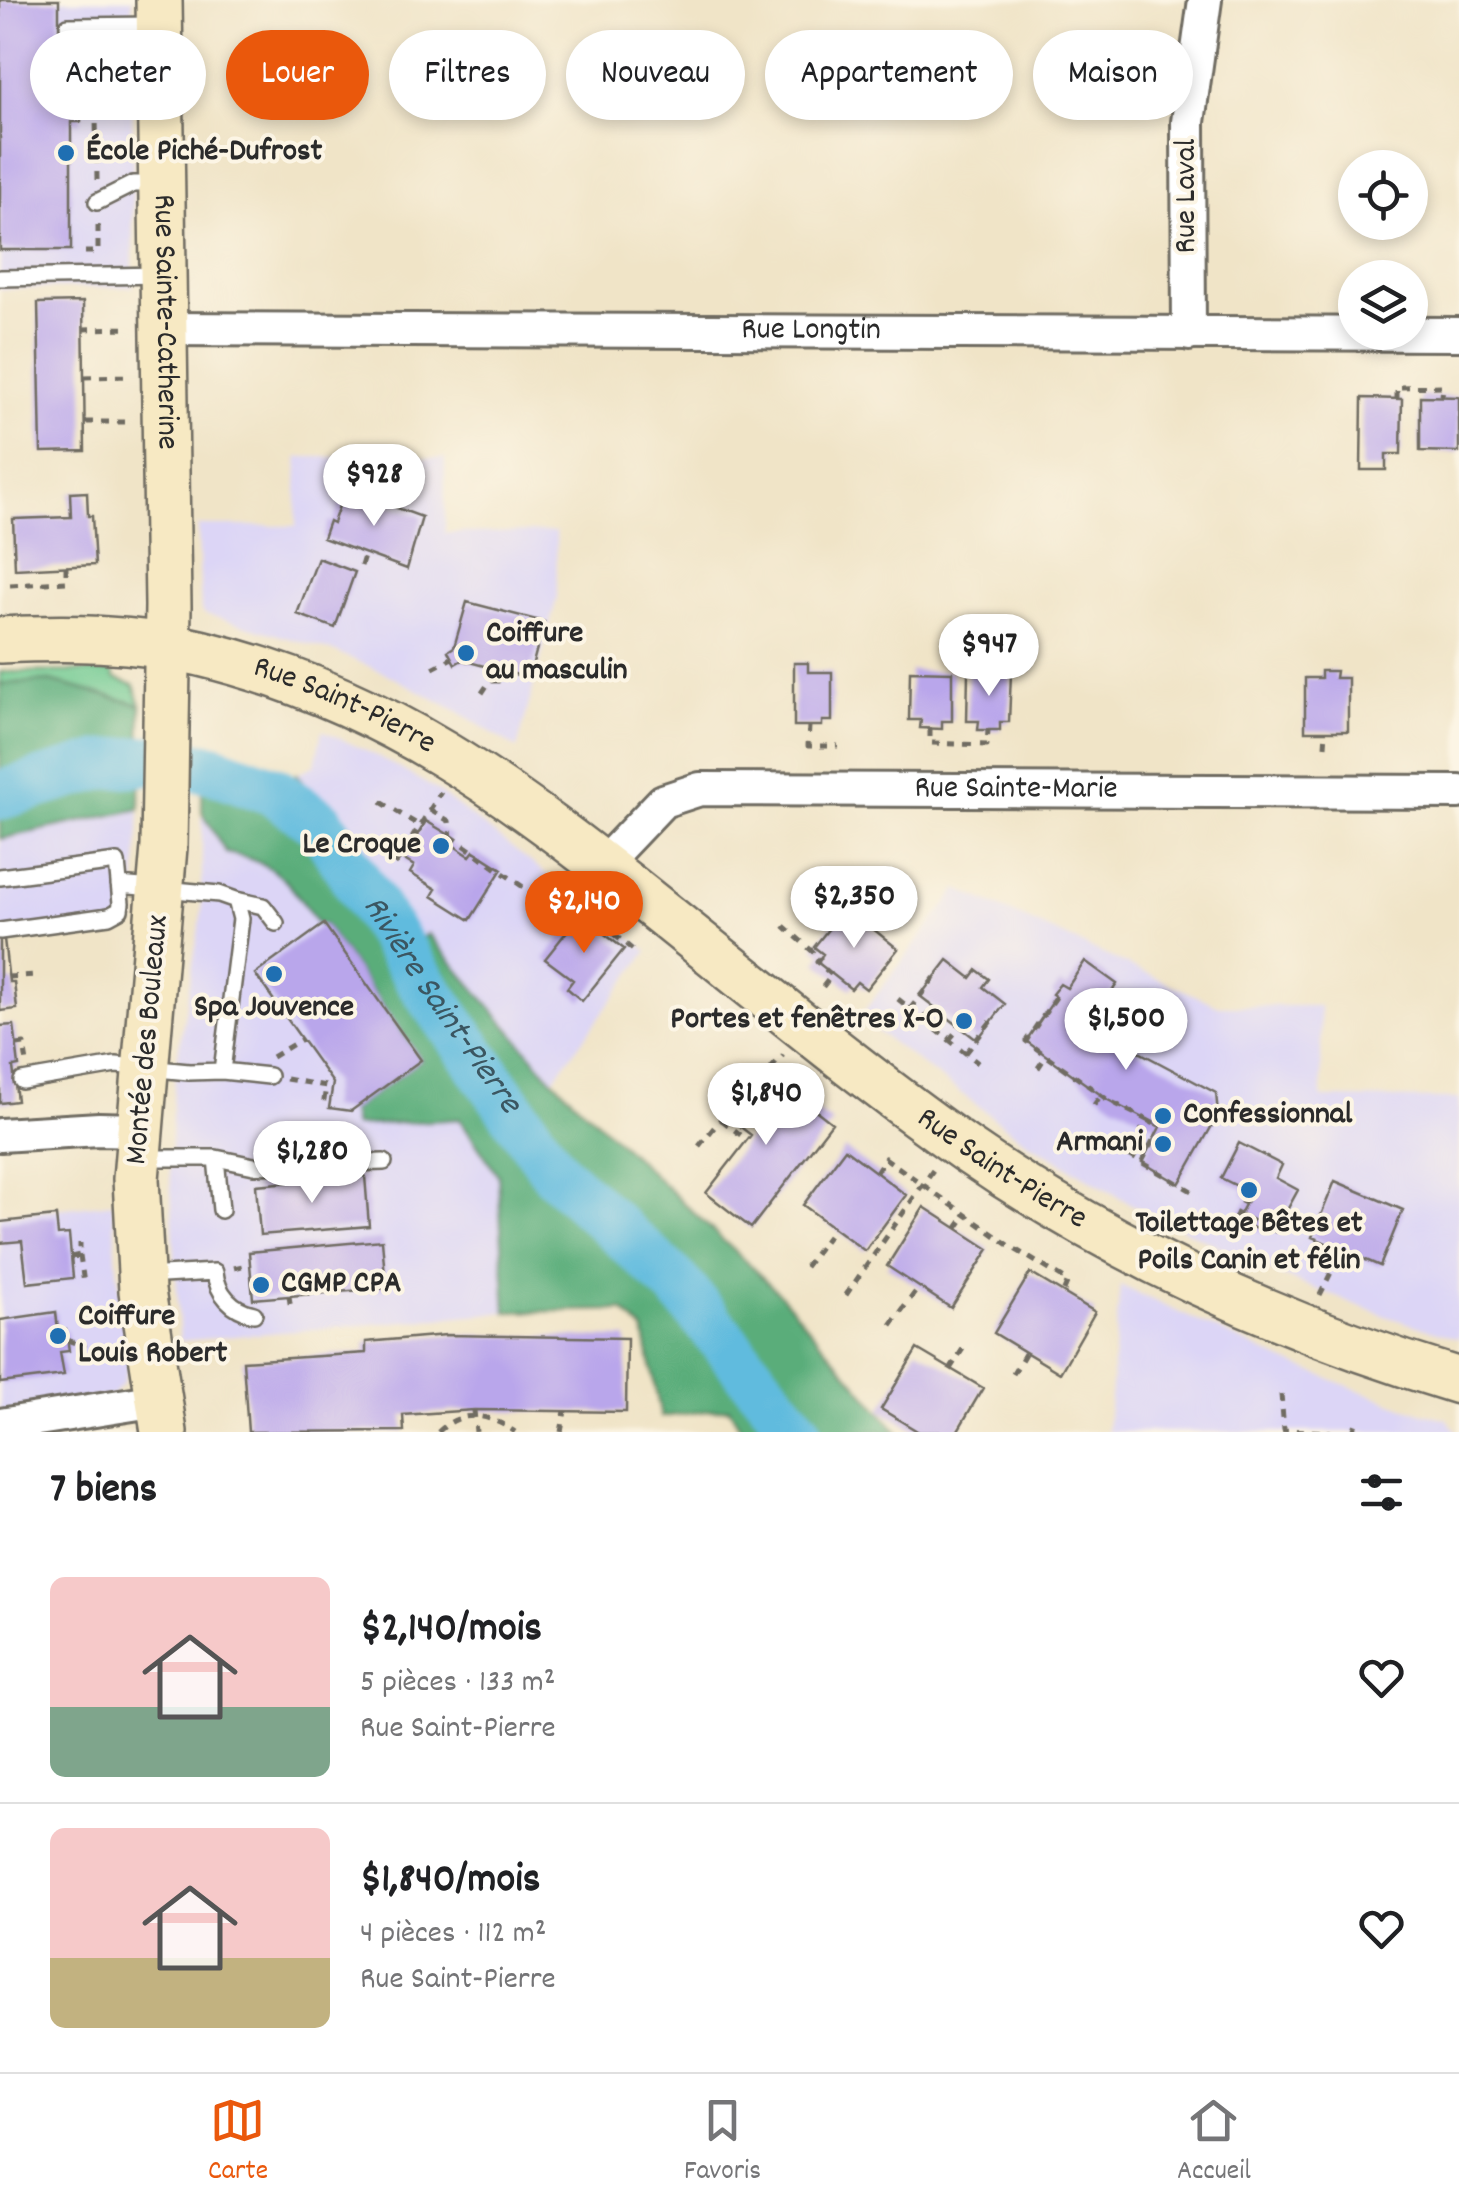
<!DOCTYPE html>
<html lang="fr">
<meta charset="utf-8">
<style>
:root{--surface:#fff;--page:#f2f2f2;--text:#202124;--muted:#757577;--line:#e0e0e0;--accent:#ea580c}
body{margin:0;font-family:Dekko,sans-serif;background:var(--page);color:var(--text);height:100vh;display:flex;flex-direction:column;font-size:38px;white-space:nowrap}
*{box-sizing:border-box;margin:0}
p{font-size:32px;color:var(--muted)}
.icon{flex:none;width:55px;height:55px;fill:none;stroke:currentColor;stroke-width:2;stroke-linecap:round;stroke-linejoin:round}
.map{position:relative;height:1432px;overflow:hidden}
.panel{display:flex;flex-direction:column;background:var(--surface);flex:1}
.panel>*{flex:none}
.top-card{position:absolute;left:30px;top:30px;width:1400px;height:90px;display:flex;gap:20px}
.fabs{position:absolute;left:1338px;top:150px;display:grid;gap:20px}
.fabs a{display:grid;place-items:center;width:90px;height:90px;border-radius:50%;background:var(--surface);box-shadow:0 5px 15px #0003;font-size:50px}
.price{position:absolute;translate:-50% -85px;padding:0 22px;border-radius:35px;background:#fff;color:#222;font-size:32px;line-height:65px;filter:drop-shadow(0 2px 5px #0008)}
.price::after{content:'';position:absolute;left:50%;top:60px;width:30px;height:22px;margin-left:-15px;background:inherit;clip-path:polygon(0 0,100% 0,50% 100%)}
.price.selected{background:var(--accent);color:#fff}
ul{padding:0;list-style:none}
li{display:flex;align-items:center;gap:30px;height:250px;padding:0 50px}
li+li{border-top:2px solid var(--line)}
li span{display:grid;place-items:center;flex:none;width:280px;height:200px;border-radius:15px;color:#555}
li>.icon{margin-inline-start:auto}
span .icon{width:120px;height:120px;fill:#fffc;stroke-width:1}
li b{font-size:42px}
h2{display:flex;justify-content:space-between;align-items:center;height:120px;padding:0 50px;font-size:42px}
.tag{padding:0 35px;border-radius:45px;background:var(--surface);box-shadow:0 5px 15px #0003;font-size:35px;line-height:90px}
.tag.selected{background:var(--accent);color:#fff}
.dock{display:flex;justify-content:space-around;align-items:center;height:140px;border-top:2px solid var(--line);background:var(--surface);font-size:28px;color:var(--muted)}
.dock a{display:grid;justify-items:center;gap:5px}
.dock .selected{color:var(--accent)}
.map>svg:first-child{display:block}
.built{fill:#dcd5f6}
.green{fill:#6ec990;stroke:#4c7a5e;stroke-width:2.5}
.forest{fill:#5aad7a;stroke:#426c52;stroke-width:2.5}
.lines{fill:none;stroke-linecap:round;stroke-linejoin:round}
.river{stroke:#60bbde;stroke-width:50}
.building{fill:#b9a6eb}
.lane-casing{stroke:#706c62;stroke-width:20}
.street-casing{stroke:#706c62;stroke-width:38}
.secondary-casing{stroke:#706c62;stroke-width:50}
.path{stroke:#706c62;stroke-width:5;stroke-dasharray:8 8;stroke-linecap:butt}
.lane{stroke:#fff;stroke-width:15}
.street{stroke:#fff;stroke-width:32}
.secondary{stroke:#f7e9c3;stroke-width:45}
.poi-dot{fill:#1f6fb2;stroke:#fcf5e5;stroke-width:4}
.labels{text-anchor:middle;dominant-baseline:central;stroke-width:8;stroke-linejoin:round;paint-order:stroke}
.poi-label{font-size:32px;font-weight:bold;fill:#2b2b2b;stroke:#fcf5e5;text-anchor:start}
.street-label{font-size:32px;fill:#2b2b2b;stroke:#fcf5e5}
.water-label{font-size:35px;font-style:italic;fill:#3b5661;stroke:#fcf5e5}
</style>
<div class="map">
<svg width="1459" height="1432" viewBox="0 0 1459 1432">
<rect width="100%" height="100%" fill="#fcf5e5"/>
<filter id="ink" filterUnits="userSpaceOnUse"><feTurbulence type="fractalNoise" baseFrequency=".01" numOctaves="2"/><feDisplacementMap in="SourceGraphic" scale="20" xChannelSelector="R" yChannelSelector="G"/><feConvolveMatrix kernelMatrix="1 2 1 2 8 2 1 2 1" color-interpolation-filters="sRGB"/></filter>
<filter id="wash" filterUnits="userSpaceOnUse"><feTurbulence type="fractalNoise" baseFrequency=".0048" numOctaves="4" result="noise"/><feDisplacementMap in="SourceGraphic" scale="40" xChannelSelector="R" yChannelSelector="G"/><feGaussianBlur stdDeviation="2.25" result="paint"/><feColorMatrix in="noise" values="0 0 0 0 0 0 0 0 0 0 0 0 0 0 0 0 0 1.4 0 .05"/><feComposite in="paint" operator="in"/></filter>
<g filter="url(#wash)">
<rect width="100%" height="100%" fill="#f0e4c7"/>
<path class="built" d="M 0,0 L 132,0 L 133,287 L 0,289 Z
M 298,457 L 445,458 L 445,533 L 556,532 L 557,597 L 517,749 L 459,712 L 387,674 L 336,652 L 205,614 L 201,609 L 198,526 L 296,526 Z
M 322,730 L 377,756 L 432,787 L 648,951 L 553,1080 L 428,934 L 413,945 L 297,774 L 315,765 Z
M 140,809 L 134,923 L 0,940 L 0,839 Z
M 202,812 L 226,853 L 268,864 L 288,881 L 317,923 L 324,924 L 421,1060 L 351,1111 L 460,1119 L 498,1175 L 506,1312 L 180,1341 L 170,1172 L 172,1116 L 176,1065 L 202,910 Z
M 958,889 L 1219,1006 L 1320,1006 L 1322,1098 L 1459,1099 L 1459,1339 L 1388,1317 L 1279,1275 L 1129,1203 L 1020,1137 L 859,1018 Z
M 113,1203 L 117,1271 L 130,1359 L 123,1384 L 112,1395 L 0,1414 L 0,1215 Z
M 1120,1285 L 1279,1359 L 1405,1408 L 1447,1419 L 1457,1432 L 1107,1432 Z"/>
<path class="green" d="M 113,671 L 114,678 L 134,685 L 141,705 L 50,681 L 0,684 L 0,672 Z"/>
<path class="forest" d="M 50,681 L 141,705 L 140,809 L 0,839 L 0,684 Z
M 297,774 L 413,944 L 428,934 L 553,1080 L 778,1292 L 898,1432 L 743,1432 L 729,1408 L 661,1417 L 644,1331 L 623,1310 L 506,1312 L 498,1175 L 460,1119 L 354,1126 L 351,1111 L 421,1060 L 324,924 L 317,923 C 289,882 277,862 226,853 L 202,812 L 202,775 L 268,796 Z"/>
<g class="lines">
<path class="river" id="s1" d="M 0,795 L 101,765 L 156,760 L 213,769 L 274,791 L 320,823 L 421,981 L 557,1174 L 678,1285 L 798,1432"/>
</g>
<g id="blocks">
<path class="building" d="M 0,0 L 59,0 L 59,70 L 81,70 L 81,122 L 71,122 L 71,250 L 0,250 Z
M 83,302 L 85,451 L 41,452 L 38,303 Z
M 1420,396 L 1459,397 L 1459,452 L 1420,451 Z
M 1362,398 L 1402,399 L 1401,454 L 1386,454 L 1386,470 L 1361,470 Z
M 345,489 L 422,517 L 407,569 L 323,538 L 329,521 L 333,523 Z
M 87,492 L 88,516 L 92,516 L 95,565 L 15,569 L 13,519 L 71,517 L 70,493 Z
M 318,558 L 355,572 L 335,628 L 297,614 Z
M 467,602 L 544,622 L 529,678 L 462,660 L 455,664 L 448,651 L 454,647 Z
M 794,663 L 808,663 L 808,672 L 832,672 L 832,721 L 822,721 L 822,726 L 794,726 Z
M 910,671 L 952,672 L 952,721 L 942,721 L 942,729 L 920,728 L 921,720 L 909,720 Z
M 1321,671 L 1336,671 L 1335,678 L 1348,678 L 1348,731 L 1305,731 L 1305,678 L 1321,678 Z
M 968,672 L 1011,673 L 1009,722 L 1000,722 L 1000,730 L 978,730 L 979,721 L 967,721 Z
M 426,821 L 451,836 L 448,842 L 470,856 L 474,851 L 502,869 L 470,920 L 432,896 L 436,889 L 410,873 L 414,866 L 403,859 Z
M 846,907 L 898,949 L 866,989 L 857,982 L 851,989 L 817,962 L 823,954 L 814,947 Z
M 580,915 L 624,949 L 582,1001 L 567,988 L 573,980 L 545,959 Z
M 324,924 L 421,1060 L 351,1111 L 329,1108 L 333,1083 L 255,974 Z
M 4,939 L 9,982 L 14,982 L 17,1009 L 0,1011 L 0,940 Z
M 948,960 L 971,978 L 977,970 L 989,979 L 983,987 L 1005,1004 L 977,1040 L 920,996 Z
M 1085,961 L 1117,984 L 1093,1019 L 1141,1053 L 1216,1093 L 1218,1115 L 1179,1184 L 1142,1162 L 1160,1127 L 1108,1100 L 1026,1041 L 1056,997 L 1052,994 L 1060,984 L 1067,988 Z
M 14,1025 L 19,1066 L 13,1067 L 17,1101 L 0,1103 L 0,1026 Z
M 772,1076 L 832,1123 L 751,1228 L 706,1193 L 751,1135 L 725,1115 L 754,1078 L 764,1086 Z
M 1239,1143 L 1282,1165 L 1276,1178 L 1298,1190 L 1275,1232 L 1265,1227 L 1262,1232 L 1250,1226 L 1253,1220 L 1240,1214 L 1249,1197 L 1243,1194 L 1245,1190 L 1221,1178 Z
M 845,1149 L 906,1195 L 865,1251 L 803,1205 Z
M 365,1176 L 369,1226 L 260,1235 L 256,1185 Z
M 1335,1181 L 1403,1210 L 1380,1266 L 1312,1237 Z
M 924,1207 L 989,1249 L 951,1308 L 887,1266 Z
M 56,1216 L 58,1235 L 69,1234 L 73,1278 L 27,1283 L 22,1241 L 0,1243 L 0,1222 Z
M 382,1240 L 386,1288 L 253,1299 L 249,1252 Z
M 1030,1273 L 1095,1312 L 1060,1373 L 994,1333 Z
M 56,1312 L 58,1331 L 66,1330 L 69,1351 L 60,1352 L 64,1375 L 0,1383 L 0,1320 Z
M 446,1335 L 627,1338 L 626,1412 L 474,1410 L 403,1415 L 404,1431 L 248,1432 L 243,1361 L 366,1353 L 366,1342 Z
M 917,1349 L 983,1388 L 957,1432 L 919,1432 L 881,1409 Z"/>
</g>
</g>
<g filter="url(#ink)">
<use href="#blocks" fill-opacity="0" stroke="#706c62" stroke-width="2.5"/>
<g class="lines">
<defs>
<path id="lane" d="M 68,26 L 154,25
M 97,202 L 133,184 L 159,184
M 0,278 L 161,275
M 0,877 L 117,862 L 121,903 L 120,910 L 109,916 L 0,931
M 236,900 L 263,906 L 276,923
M 222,1071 L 269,1076
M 22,1081 L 116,1065 L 189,1072 L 222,1071 L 241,919 L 236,900 L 219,894 L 119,885
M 141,1158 L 216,1158 L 254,1166 L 384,1162
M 216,1158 L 221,1210
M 145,1276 L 215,1272 C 217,1293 232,1310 254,1314"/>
<g id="street">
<path id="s2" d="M 161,329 L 1459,334"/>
<path d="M 1189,334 L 1188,122 L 1205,0"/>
<path id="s3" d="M 603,864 L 663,801 L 700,789 L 1459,792"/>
<path d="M 0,1135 L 99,1129 L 138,1130"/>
<path d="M 0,1425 L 158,1400"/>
</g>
<g id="secondary">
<path id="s4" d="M 159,0 L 168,606 L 164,847 L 136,1179 L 142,1291 L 164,1432"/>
<path id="s5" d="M 0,640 C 66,637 135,637 200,653 C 384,697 512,793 656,908 C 759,990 860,1075 967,1150 C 1116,1253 1287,1329 1459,1381"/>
</g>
</defs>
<use href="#lane" class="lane-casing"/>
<use href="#street" class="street-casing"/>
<use href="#secondary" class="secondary-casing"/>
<path class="path" d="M 81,116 L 96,117
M 97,180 L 96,117 L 126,117
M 85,252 L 98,252 L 98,221
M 83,329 L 130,328
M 84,377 L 131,376
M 1397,399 L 1397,387 L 1443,386 L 1442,397
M 85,422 L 132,422
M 361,566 L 365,553
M 10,585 L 66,582 L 66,567
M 433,668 L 452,658
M 482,693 L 490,681 L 501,681 L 505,672
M 809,726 L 808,746 L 838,746
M 930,729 L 930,743 L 987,745 L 988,730
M 1325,746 L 1326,731
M 381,802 L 420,826
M 430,810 L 449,821 L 451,837
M 451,836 L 533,894
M 395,865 L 441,792
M 784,926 L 820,958 L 817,962 L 832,975 L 818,993
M 603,933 L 606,928 L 633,950
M 8,977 L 35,975
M 1056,997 L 1026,1041 L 1108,1100 L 1147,1120 L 1141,1131
M 898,999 L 978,1063
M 910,1009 L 935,977
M 924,1019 L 934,1007
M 949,1040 L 960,1027
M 17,1045 L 24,1044 L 27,1063
M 966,1053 L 991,1021
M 272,1057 L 302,1039
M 1038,1068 L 1046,1056
M 286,1079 L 326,1086 L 323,1108
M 728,1087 L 740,1096
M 1094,1105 L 1101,1095
M 722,1120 L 747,1140
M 1147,1120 L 1160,1127
M 699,1146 L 754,1078 L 759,1082 L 783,1055
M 1129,1155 L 1195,1193
M 1142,1162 L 1154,1138
M 876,1172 L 885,1158 L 1013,1248 L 1068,1281 L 1063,1293
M 1237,1215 L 1252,1223
M 957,1228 L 967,1214
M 1228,1233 L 1246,1195
M 80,1255 L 84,1284
M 71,1257 L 80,1255 L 80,1243
M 805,1267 L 834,1228
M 234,1268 L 250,1264
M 846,1295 L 933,1170
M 1320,1295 L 1342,1250
M 289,1296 L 291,1310
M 891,1325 L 919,1287
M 67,1340 L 86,1347
M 950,1369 L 966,1344
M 1013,1374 L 1026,1352
M 1281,1394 L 1284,1430 L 1331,1432
M 474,1410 L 476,1432
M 438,1432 C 463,1408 489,1414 515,1432
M 561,1432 L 565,1411
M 1353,1432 L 1356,1423"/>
<use href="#lane" class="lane"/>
<use href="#street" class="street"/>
<use href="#secondary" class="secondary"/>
</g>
</g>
<g class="poi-dot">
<circle cx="66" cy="153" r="10"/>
<circle cx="466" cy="653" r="10"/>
<circle cx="441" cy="846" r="10"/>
<circle cx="274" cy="974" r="10"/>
<circle cx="964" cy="1021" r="10"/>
<circle cx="1163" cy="1116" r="10"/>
<circle cx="1163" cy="1144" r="10"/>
<circle cx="1249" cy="1190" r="10"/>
<circle cx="261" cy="1285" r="10"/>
<circle cx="58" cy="1336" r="10"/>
</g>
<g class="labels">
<g class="poi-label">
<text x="86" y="153">École Piché-Dufrost</text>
<text x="486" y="635">Coiffure<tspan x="486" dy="37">au masculin</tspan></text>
<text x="421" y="846" text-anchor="end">Le Croque</text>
<text x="274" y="1009" text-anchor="middle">Spa Jouvence</text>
<text x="944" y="1021" text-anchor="end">Portes et fenêtres X-O</text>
<text x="1183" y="1116">Confessionnal</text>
<text x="1143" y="1144" text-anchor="end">Armani</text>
<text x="1249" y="1225" text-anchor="middle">Toilettage Bêtes et<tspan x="1249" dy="37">Poils Canin et félin</tspan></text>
<text x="281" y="1285">CGMP CPA</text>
<text x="78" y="1318">Coiffure<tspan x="78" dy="37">Louis Robert</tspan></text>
</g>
<g class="street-label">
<text transform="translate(1188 196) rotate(-90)">Rue Laval</text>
<text stroke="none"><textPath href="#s4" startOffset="322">Rue Sainte-Catherine</textPath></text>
<text stroke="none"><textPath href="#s2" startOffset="650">Rue Longtin</textPath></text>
<text stroke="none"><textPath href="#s5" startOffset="355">Rue Saint-Pierre</textPath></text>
<text stroke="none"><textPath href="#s3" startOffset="442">Rue Sainte-Marie</textPath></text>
<text transform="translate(149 1040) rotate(-85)">Montée des Bouleaux</text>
<text stroke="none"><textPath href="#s5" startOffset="1162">Rue Saint-Pierre</textPath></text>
</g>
<g class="water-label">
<text stroke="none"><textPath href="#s1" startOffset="558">Rivière Saint-Pierre</textPath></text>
</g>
</g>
</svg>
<div class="fabs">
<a><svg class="icon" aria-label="locate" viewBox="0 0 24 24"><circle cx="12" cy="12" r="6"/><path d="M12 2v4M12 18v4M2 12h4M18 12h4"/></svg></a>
<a><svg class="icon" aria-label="layers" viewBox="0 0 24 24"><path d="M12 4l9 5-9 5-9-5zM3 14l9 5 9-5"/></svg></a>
</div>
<b class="price" style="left:374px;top:529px">$928</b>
<b class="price" style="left:989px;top:699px">$947</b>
<b class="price" style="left:854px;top:951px">$2,350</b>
<b class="price selected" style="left:584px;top:956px">$2,140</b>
<b class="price" style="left:1126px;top:1073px">$1,500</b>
<b class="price" style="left:766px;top:1148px">$1,840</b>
<b class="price" style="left:312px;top:1206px">$1,280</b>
<div class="top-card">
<a class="tag">Acheter</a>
<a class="tag selected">Louer</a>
<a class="tag">Filtres</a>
<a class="tag">Nouveau</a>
<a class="tag">Appartement</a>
<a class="tag">Maison</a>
</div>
</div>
<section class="panel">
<h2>7 biens<svg class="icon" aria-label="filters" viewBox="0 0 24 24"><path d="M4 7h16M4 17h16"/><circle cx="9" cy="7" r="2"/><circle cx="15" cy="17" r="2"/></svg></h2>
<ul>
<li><span style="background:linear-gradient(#f6c9c9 65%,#7fa58c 0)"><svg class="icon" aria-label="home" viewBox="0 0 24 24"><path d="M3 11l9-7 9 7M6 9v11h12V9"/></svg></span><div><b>$2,140/mois</b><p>5 pièces · 133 m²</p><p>Rue Saint-Pierre</p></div><svg class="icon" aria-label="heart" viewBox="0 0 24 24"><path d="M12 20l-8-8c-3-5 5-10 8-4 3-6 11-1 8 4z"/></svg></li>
<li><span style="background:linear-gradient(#f6c9c9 65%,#c2b280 0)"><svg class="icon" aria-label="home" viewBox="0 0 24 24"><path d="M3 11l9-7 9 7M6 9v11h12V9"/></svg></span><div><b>$1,840/mois</b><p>4 pièces · 112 m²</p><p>Rue Saint-Pierre</p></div><svg class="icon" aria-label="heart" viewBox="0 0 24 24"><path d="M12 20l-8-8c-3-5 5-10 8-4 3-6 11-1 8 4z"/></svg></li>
</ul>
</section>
<nav class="dock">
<a class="selected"><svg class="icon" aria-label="map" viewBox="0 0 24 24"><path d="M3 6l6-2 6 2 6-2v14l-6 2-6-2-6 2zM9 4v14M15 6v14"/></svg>Carte</a>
<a><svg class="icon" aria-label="saved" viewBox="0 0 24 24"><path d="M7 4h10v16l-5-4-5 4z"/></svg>Favoris</a>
<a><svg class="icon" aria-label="home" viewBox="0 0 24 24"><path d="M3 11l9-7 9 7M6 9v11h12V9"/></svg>Accueil</a>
</nav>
